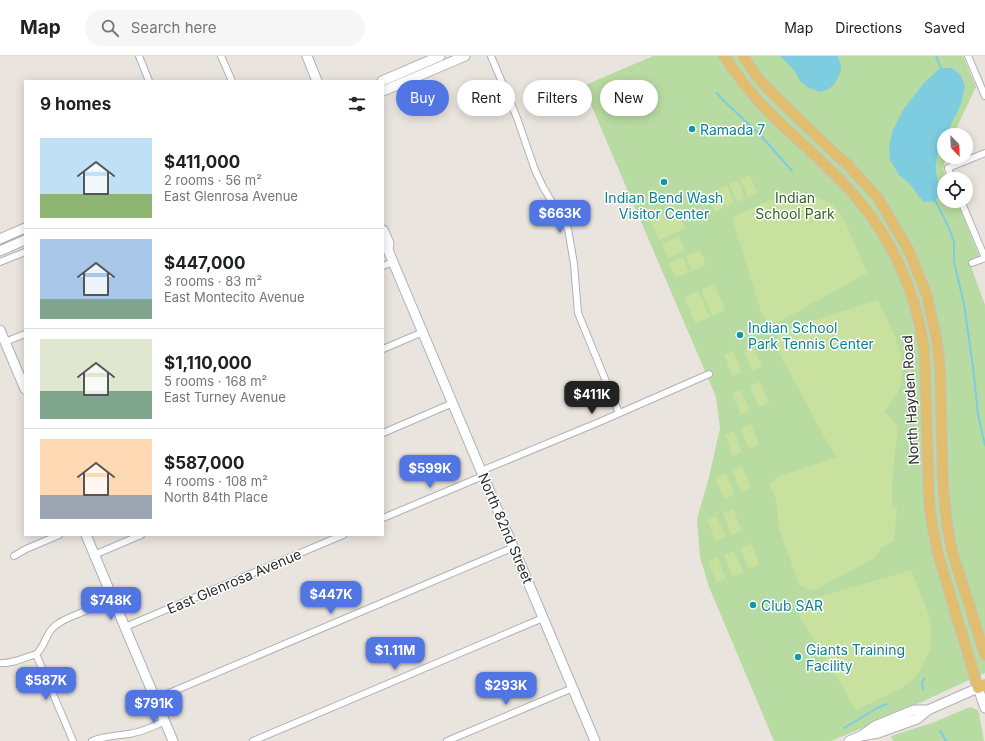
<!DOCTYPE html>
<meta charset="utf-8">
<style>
:root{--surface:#fff;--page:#f6f6f6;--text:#202124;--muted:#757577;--line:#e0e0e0;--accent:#5176e4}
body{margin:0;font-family:Inter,sans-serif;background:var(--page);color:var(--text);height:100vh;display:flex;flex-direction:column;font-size:15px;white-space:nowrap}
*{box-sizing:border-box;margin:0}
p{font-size:13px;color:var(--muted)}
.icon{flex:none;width:22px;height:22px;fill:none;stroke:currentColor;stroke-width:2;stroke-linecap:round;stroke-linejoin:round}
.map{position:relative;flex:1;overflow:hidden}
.details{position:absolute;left:24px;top:24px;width:360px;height:456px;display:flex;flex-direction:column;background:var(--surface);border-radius:0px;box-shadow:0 2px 10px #0003}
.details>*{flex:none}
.guide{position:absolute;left:396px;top:24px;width:380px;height:36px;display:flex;gap:8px}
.needle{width:26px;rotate:157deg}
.tools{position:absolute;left:937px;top:72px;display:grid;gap:8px}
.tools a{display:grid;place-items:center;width:36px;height:36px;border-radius:50%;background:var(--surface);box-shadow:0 2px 10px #0003;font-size:20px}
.price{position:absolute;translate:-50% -34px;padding:0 9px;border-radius:8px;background:var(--accent);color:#fff;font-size:13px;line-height:26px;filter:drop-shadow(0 1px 2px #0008)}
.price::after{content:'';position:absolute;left:50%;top:24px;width:12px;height:9px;margin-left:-6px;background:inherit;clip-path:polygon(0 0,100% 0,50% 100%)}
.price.selected{background:#222;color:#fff}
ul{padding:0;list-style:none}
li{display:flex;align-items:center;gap:12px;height:100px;padding:0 16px}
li+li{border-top:1px solid var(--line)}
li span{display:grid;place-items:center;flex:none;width:112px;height:80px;border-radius:0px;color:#555}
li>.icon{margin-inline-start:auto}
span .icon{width:48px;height:48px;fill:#fffc;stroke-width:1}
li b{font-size:17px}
h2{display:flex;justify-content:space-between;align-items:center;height:48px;padding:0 16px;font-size:17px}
.tag{padding:0 14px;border-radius:18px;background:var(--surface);box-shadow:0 2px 10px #0003;font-size:14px;line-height:36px}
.tag.selected{background:var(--accent);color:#fff}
header{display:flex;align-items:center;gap:24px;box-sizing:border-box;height:56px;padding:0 20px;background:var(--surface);border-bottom:1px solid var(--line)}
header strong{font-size:19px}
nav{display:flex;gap:22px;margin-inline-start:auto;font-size:14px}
.search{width:280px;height:36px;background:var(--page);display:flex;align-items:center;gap:10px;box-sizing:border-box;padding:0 14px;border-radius:22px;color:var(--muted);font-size:15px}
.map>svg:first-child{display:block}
.green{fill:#b8dba1}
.pitch{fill:#c9e19e}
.water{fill:#7dcce0}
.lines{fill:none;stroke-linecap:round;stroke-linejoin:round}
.stream{stroke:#7dcce0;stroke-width:2}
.street-casing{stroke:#aeb1b9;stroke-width:8}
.secondary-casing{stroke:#aeb1b9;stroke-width:11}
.primary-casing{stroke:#c3c3c3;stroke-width:12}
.street{stroke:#fff;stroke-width:6}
.secondary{stroke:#fff;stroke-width:9}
.primary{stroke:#e0be6e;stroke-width:10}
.culture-dot{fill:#0f9aa8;stroke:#fff;stroke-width:1.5}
.labels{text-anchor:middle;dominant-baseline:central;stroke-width:3;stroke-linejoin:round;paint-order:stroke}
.culture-label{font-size:14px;fill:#0d838f;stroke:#fff;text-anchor:start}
.park-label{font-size:14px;fill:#335f23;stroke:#fff}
.street-label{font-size:14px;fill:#2a2a2a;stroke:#fff}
</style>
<header>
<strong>Map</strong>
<div class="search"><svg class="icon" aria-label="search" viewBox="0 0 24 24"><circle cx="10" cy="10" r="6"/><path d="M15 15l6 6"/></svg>Search here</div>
<nav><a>Map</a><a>Directions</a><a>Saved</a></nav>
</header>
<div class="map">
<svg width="985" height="685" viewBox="0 0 985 685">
<rect width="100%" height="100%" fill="#eae4de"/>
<path class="green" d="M 653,0 L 963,0 L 976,31 L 953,79 L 944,79 L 944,101 L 946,101 L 943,113 L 947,123 L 944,123 L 944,145 L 957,145 L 979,200 L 969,205 L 985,249 L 985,617 L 958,629 L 898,657 L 831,685 L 774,685 L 709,531 L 700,501 L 697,463 L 709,421 L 720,372 L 716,341 L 583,30 Z
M 970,651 L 978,654 L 979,657 L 984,685 L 893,685 L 891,680 L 932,667 Z"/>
<path class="pitch" d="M 750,119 L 757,137 L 748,141 L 741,123 Z
M 738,125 L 745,142 L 737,146 L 729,128 Z
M 727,129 L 734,147 L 726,151 L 719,133 Z
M 716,134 L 724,152 L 715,156 L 707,138 Z
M 801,136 L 831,147 L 841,159 L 847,170 L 867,217 L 784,263 C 772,269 768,267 761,256 L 732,161 L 780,140 L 791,137 Z
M 676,152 L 685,173 L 659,184 L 650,163 Z
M 679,180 L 685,195 L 668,202 L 662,188 Z
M 700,194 L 706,209 L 692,215 L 686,200 Z
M 683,201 L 689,216 L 676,222 L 669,207 Z
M 714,228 L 725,254 L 712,260 L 701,234 Z
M 698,235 L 710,261 L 695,267 L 684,241 Z
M 878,244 C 895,281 920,320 884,355 L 898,371 L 892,424 L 892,447 L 897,452 L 894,485 L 880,493 L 875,502 L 813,535 L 799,529 L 779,472 L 776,443 L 769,428 L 777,421 L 837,401 L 825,382 L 778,295 C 774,284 777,279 786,273 Z
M 753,291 L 762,311 L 752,315 L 744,295 Z
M 733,295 L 742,316 L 733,320 L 724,299 Z
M 760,326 L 769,347 L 759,351 L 750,330 Z
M 741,334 L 750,355 L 741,359 L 732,338 Z
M 751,368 L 759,389 L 749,393 L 741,372 Z
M 734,375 L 742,396 L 733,400 L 725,379 Z
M 742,410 L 751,432 L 741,436 L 732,414 Z
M 725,417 L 735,438 L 725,443 L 715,422 Z
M 733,453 L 742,475 L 732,479 L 723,457 Z
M 716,460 L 726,481 L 716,485 L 707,464 Z
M 751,487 L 759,508 L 749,513 L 740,492 Z
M 734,495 L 743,516 L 733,520 L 724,499 Z
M 717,501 L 726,523 L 717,527 L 708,505 Z
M 911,514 L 929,559 L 932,575 L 930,593 L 921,613 L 913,623 L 903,631 L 892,637 L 856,654 L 799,559 L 805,545 Z"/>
<path class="water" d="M 780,0 L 837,0 C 839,3 840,6 841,9 C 842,13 840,16 839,19 C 834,30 832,32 821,36 L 807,31 L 801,26 L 793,13 Z
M 940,12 L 952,12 L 956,15 L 961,20 L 965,30 L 961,48 L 946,79 L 944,79 C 944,86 940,91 938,97 C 933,111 937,125 942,138 L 938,141 L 935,145 L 924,146 L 920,142 L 910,128 L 899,119 L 890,104 L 889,92 L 892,76 L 903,54 L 924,27 Z"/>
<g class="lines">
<path class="stream" d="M 936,0 L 941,13
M 717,37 L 722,43 L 762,81 L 792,115
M 935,144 L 948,170 L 954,186 L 954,206 L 964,248 L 973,311 L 978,358 L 985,389
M 923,633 L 922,627 L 924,622
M 844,672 L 879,651 L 887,648
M 940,675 L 946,685"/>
<defs>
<path id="street" d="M 139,0 L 149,25
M 221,0 L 232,25
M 491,0 L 517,62 L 535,114 L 543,131 L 568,173 L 574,208 L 578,257 L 619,357
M 968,0 L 985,40
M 952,123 L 948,112 L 985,97
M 961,145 L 985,202
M 0,206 L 25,196
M 972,207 L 985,202
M 383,210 L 393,206
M 5,286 L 25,278
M 383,293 L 423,276
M 383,377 L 453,347
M 481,415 L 597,367 L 709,318
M 383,462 L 483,420
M 94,499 L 141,479
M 14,500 L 26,493 L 59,479
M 125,571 L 343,479
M 36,598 L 73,685
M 0,607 C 12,608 24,602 36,598 C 45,592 45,577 55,570 C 62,564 70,561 78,558 C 90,553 101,548 113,543
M 155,643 L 514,491
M 92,685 C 104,680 116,680 129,678 C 142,676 153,671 165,665
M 253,685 L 543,562
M 447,685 L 573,632"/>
<path id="secondary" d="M 307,0 L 317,25
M 382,25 L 440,0
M 383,35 L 465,0
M 383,174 L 389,187 L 388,194
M 0,183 L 25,172
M 383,190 L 388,194 L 393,206 L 595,685
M 0,195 L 25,184
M 0,274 L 25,333
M 86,479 L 173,685
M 861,680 L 878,677 L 917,663 L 928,654 L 978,632 L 985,652
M 849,685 L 861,680 L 875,670 L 914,654 L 928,654"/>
<path id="primary" d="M 724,0 C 736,18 748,34 763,50 C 790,78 821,103 848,132 C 889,176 916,233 924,294 C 926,309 925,326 926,342 C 927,375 928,408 929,442 C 930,461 934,479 938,498 L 978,632 L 985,629
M 743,0 L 757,21 L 771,36 L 829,92 L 848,109 L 878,142 L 909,195 L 927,240 L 937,285 L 940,313 L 943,430 L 947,469 L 952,495 L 985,599"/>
</defs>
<use href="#street" class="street-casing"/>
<use href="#secondary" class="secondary-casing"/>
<use href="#primary" class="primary-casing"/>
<use href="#street" class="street"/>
<use href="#secondary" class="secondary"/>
<use href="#primary" class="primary"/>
</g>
<g class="culture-dot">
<circle cx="692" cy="73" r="4"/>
<circle cx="664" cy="126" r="4"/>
<circle cx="740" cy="279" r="4"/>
<circle cx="753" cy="549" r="4"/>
<circle cx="798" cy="601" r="4"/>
</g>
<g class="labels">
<g class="culture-label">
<text x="700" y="73">Ramada 7</text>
<text x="664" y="141" text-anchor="middle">Indian Bend Wash<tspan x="664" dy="16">Visitor Center</tspan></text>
<text x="748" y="271">Indian School<tspan x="748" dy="16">Park Tennis Center</tspan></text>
<text x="761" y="549">Club SAR</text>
<text x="806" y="593">Giants Training<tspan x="806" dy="16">Facility</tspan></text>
</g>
<g class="park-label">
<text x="795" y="141">Indian<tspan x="795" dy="16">School Park</tspan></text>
</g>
<g class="street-label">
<text transform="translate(910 344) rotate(-93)">North Hayden Road</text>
<text transform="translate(506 472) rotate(67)">North 82nd Street</text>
<text transform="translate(234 525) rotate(-23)">East Glenrosa Avenue</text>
</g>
</g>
</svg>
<div class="tools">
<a><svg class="needle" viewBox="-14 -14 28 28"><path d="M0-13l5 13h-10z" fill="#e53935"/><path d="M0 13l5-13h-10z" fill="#757577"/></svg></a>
<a><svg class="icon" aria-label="locate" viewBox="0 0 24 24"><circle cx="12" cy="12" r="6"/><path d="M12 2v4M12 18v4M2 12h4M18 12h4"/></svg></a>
</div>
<b class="price" style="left:560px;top:178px">$663K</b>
<b class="price selected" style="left:592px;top:359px">$411K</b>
<b class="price" style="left:430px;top:433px">$599K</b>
<b class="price" style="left:331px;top:559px">$447K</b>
<b class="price" style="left:111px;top:565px">$748K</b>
<b class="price" style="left:395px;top:615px">$1.11M</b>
<b class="price" style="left:46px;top:645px">$587K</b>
<b class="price" style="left:506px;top:650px">$293K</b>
<b class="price" style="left:154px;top:668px">$791K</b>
<div class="guide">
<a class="tag selected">Buy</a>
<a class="tag">Rent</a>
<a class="tag">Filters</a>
<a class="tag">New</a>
</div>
<section class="details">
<h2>9 homes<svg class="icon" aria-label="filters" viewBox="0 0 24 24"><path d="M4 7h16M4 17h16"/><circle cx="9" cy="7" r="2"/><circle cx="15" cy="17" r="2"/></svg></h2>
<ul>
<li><span style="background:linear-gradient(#bfe0f5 70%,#8fb573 0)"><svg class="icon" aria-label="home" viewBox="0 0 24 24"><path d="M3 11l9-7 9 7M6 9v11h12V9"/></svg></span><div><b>$411,000</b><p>2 rooms · 56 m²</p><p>East Glenrosa Avenue</p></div></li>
<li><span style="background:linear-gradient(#a9c7e8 75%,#7fa58c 0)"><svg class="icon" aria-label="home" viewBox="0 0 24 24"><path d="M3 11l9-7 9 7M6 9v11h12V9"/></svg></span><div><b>$447,000</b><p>3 rooms · 83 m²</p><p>East Montecito Avenue</p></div></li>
<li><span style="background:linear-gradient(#dfe7d0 65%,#7fa58c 0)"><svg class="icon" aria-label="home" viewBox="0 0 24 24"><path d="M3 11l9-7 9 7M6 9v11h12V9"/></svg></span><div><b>$1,110,000</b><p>5 rooms · 168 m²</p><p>East Turney Avenue</p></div></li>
<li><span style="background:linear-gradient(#ffd9b3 70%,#9aa5b1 0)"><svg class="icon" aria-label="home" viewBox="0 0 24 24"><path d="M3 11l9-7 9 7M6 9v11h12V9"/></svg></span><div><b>$587,000</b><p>4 rooms · 108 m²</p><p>North 84th Place</p></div></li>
</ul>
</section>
</div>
